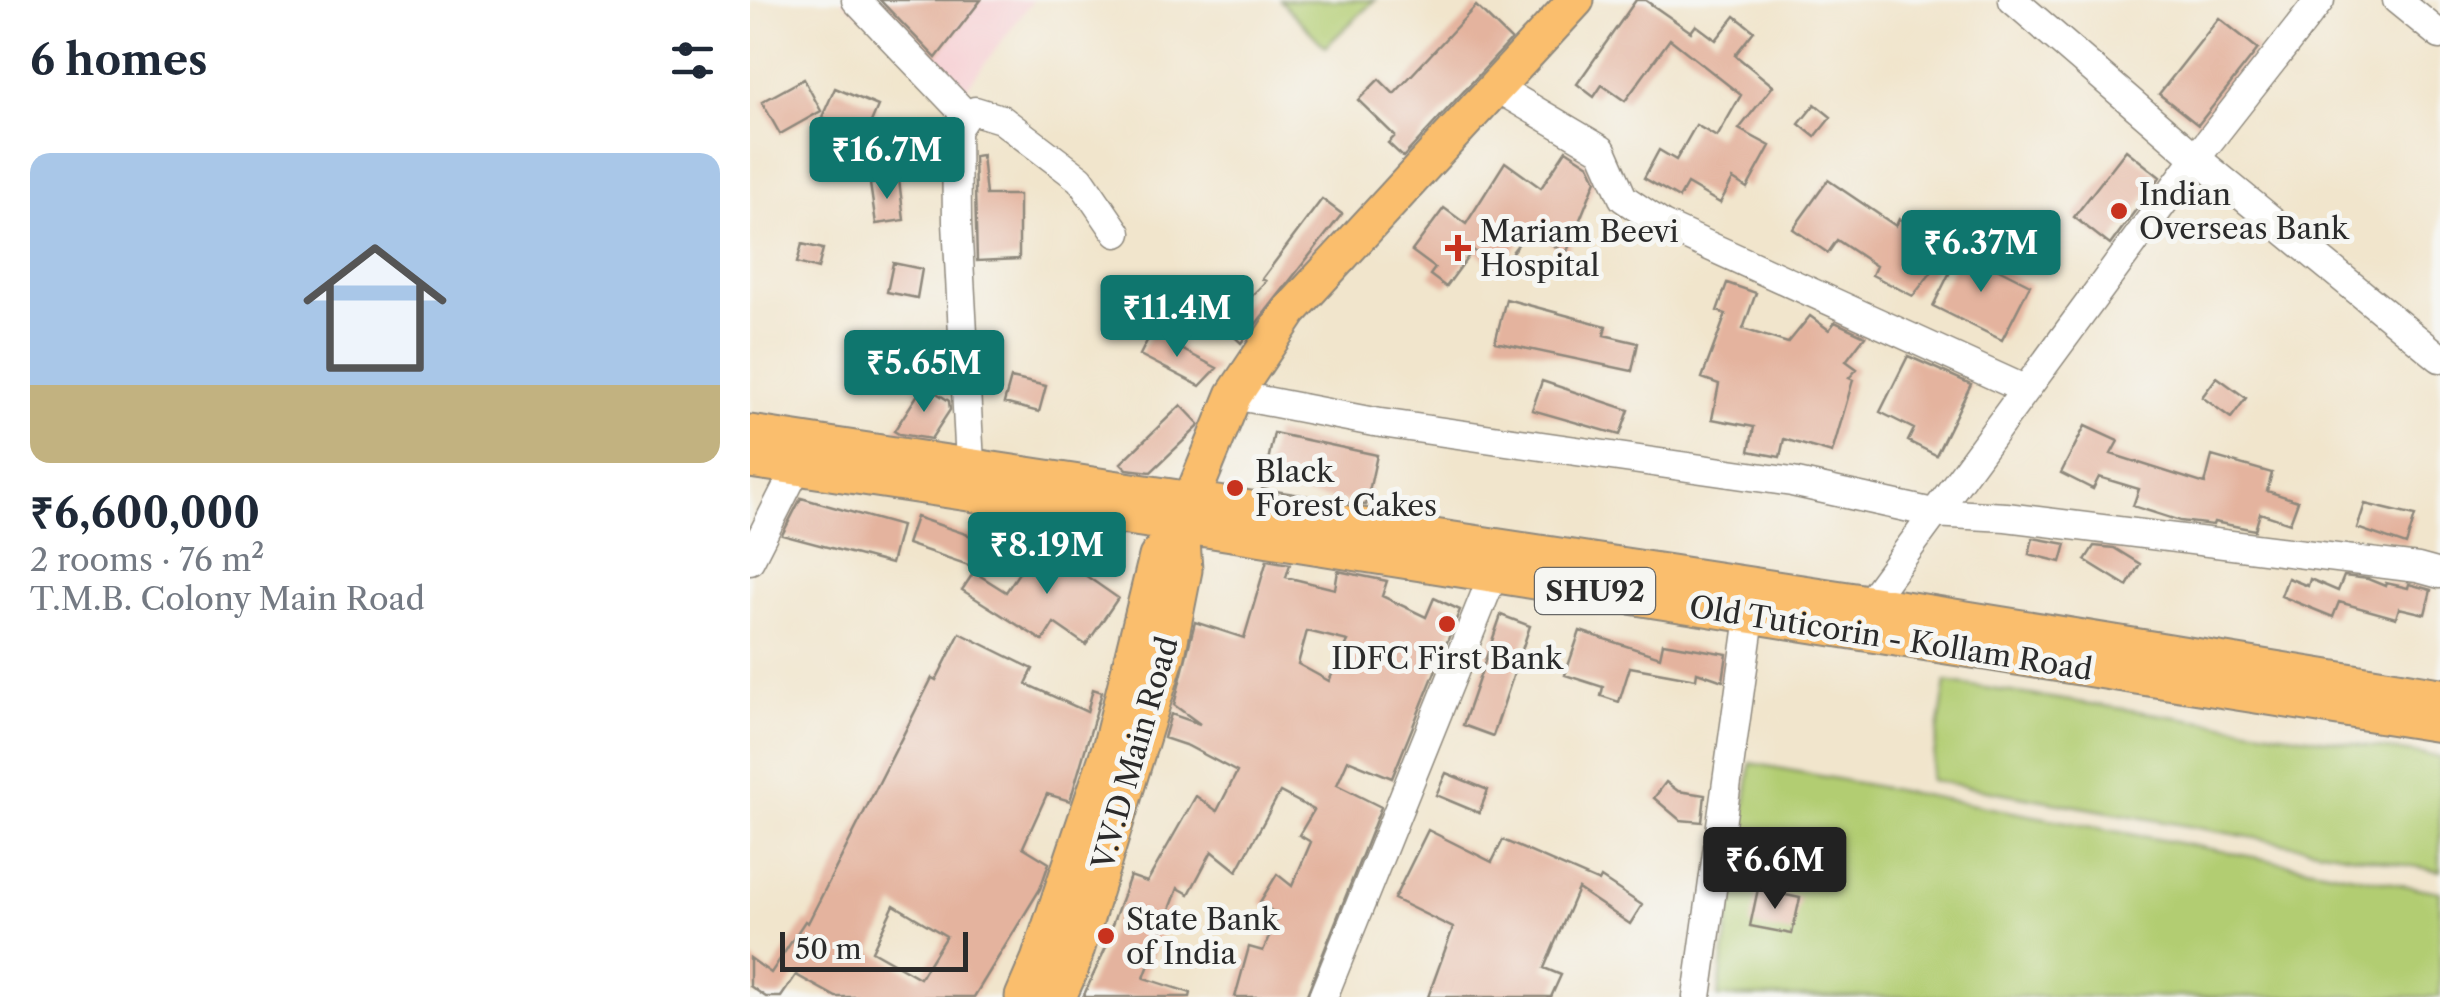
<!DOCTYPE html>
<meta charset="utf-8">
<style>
:root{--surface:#fff;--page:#f2f2f3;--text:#1f2937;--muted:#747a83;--line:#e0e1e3;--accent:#0f766e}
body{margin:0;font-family:"Libre Caslon Text",serif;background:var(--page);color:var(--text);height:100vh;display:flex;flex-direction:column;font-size:38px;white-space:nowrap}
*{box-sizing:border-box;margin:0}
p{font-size:32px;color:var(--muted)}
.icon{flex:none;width:55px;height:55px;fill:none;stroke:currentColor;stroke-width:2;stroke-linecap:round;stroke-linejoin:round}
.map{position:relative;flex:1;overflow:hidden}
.sheet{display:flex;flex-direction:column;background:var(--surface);width:750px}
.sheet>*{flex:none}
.scale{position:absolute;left:30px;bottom:25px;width:188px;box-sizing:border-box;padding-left:10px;border:5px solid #2b2b2b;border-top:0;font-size:28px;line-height:35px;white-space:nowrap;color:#2b2b2b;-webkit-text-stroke:8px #f6f6f2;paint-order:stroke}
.price{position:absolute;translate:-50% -85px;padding:0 22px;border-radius:10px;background:var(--accent);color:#fff;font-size:32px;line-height:65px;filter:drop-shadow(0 2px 5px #0008)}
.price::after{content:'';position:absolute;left:50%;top:60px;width:30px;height:22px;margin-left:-15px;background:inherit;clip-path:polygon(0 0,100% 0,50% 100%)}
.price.selected{background:#222;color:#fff}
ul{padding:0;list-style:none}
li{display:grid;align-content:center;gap:20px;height:530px;padding:0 30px}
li+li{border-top:2px solid var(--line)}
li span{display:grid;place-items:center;height:310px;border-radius:20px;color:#555}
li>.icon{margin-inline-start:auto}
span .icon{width:180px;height:180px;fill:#fffc;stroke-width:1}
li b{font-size:42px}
h2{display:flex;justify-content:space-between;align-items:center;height:120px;padding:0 30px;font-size:42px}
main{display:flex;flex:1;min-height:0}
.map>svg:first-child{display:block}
.built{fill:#f7cfd3}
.green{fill:#b2cd72;stroke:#6e7c4e;stroke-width:2.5}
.building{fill:#e4b39e;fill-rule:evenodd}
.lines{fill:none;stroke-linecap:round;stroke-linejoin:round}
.minor-casing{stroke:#8e887c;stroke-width:31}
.major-casing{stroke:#8e887c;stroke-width:39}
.minor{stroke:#fff;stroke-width:28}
.major{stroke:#fabe6d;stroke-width:35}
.poi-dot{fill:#c8321e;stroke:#f6f6f2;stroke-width:4}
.labels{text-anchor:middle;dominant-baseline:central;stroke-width:10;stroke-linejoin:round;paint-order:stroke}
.shield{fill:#f6f6f2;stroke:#686867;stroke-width:2.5}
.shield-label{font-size:28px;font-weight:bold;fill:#2b2b2b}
.poi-label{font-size:30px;fill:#2b2b2b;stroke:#f6f6f2;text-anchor:start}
.street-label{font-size:30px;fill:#2b2b2b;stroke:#f6f6f2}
</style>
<main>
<section class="sheet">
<h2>6 homes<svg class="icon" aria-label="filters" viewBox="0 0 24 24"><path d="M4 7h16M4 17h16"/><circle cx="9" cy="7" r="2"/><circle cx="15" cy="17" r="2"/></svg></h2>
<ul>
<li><span style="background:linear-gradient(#a9c7e8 75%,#c2b280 0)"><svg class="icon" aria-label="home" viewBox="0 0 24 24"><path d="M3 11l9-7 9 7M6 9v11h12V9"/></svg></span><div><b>₹6,600,000</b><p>2 rooms · 76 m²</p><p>T.M.B. Colony Main Road</p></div></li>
</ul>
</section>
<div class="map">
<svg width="1690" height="997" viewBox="0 0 1690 997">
<rect width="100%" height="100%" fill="#f6f6f2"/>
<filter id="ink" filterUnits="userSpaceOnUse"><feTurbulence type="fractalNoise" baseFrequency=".01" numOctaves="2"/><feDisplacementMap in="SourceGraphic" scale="20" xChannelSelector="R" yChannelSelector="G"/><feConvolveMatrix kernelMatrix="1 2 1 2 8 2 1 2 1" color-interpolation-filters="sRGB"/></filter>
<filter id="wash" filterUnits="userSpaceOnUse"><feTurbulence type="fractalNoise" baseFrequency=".0048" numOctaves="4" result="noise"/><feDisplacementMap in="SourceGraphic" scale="40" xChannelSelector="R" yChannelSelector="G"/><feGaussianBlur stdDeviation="2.25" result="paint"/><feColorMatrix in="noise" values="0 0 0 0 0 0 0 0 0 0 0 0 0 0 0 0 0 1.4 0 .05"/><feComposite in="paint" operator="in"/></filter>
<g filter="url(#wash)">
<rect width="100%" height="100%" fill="#f1e5cc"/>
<path class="built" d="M 91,0 L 283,0 L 211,95 Z"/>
<path class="green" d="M 530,0 L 625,0 L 575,47 Z
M 1196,682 L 1690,757 L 1690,871 L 1180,780 Z
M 1001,763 L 1690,892 L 1690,997 L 968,997 Z"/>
<g id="blocks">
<path class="building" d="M 130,0 L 231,0 L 186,58 Z
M 886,0 L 895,0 L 941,32 L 946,25 L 966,40 L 985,16 L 1004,31 L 985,55 L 1023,86 L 989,129 L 1020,146 L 997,188 L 983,179 L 970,203 L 937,184 L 929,198 L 894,178 L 909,150 L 926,160 L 946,125 L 967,137 L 991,95 L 920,39 L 875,101 L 852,85 L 844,97 L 827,84 Z
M 726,6 L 761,40 L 653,157 L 638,143 L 645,136 L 608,100 L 629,79 L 644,94 Z
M 1469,18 L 1508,49 L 1448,125 L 1409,94 Z
M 54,79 L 71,111 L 30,134 L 12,102 Z
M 85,88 L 128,106 L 115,136 L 72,117 Z
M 1065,104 L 1081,117 L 1065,137 L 1049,124 Z
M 816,150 L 839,165 L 846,180 L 816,254 L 780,229 L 749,269 L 723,250 L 696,287 L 680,275 L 685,268 L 662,251 L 694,208 L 716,224 L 755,162 L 791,188 Z
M 1376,150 L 1410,177 L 1360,245 L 1324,217 Z
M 232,155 L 236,195 L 269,195 L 269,259 L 227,261 L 224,156 Z
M 149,180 L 154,220 L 126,224 L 120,184 Z
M 1078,180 L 1146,226 L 1149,219 L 1202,246 L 1163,296 L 1122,275 L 1126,266 L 1087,240 L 1078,253 L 1043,229 Z
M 572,199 L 592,214 L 491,343 L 473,326 L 516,281 L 512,279 Z
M 52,244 L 73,249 L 68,269 L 47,263 Z
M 1211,250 L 1280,285 L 1252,340 L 1183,306 Z
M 143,263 L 172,269 L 167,298 L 137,292 Z
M 977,283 L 1006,293 L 993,329 L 1038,343 L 1060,316 L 1079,330 L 1085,322 L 1115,336 L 1096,361 L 1107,369 L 1099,378 L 1103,380 L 1082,453 L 1034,439 L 1030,457 L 999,451 L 1004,427 L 962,419 L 969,384 L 952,378 L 976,314 L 967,311 Z
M 756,299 L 856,326 L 854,335 L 888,343 L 882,371 L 745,342 Z
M 401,333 L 467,368 L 450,386 L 390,355 Z
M 1158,356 L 1221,384 L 1186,455 L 1158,441 L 1164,429 L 1130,412 Z
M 1467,377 L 1496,398 L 1481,418 L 1452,397 Z
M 261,378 L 296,386 L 289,412 L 254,403 Z
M 792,381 L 879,410 L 870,435 L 782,410 Z
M 174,385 L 199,401 L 200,410 L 181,439 L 149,434 L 144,431 Z
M 431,405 L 449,424 L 448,427 L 401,472 L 377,469 L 371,463 Z
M 1335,426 L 1368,441 L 1361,454 L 1455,484 L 1462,456 L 1522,473 L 1517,491 L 1548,501 L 1540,523 L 1510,513 L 1505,530 L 1464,522 L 1463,525 L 1430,521 L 1383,506 L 1389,489 L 1349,477 L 1343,489 L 1311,473 Z
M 524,433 L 627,455 L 616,505 L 512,489 Z
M 51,498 L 151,526 L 141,564 L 32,535 Z
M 1615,504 L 1665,516 L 1656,545 L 1607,528 Z
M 166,517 L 236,541 L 227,568 L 157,544 Z
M 1283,538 L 1316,544 L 1311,562 L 1279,554 Z
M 289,543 L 368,598 L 336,645 L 304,623 L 293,641 L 212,590 L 224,572 L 256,592 Z
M 1344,546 L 1364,548 L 1390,564 L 1377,586 L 1335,560 Z
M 517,560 L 540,564 L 536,577 L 585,589 L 588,571 L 637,581 L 632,596 L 676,617 L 684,598 L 710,610 L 642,778 L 598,760 L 587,785 L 631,807 L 556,997 L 485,997 L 499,947 L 513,951 L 528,916 L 510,902 L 527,874 L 542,886 L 561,842 L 549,835 L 564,810 L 530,792 L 487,871 L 462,851 L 439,894 L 428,888 L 394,978 L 441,993 L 440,997 L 333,997 L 357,945 L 355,944 L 380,876 L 397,882 L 446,796 L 467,811 L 487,772 L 438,746 L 414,738 L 421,714 L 450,724 L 424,705 L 445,622 L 494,638 ZM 557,631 L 598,641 L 579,681 L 548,664 Z
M 1594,576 L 1618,579 L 1635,586 L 1636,583 L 1658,588 L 1659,584 L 1681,590 L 1675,614 L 1649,608 L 1646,618 L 1589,602 L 1583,617 L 1531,596 L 1538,578 L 1558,586 L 1560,579 L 1588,591 Z
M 751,615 L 780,626 L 743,736 L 713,725 Z
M 830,631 L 910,657 L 913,643 L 977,654 L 973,681 L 947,672 L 946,679 L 880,667 L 869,702 L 851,696 L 853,687 L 815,675 Z
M 210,633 L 283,669 L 276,684 L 337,712 L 343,689 L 352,692 L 320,801 L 297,794 L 273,847 L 299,863 L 290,889 L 224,997 L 86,997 L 46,975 L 31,997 L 16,997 L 0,986 L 0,958 L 21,973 L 55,921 L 58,923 L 182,678 L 186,680 ZM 144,905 L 196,936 L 170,978 L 122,951 Z
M 696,773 L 738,790 L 729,813 L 686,795 Z
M 916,782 L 928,791 L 955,795 L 952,822 L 930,820 L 904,798 Z
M 678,830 L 742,862 L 753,840 L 849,882 L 851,878 L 892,905 L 880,924 L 828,889 L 794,968 L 811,975 L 801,997 L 678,997 L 703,928 L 644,899 Z
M 1008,889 L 1050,898 L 1042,934 L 1000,926 Z"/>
</g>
</g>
<g filter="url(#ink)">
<use href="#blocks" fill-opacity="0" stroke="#8e887c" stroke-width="2.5"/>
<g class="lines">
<defs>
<path id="minor" d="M 106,0 L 216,115
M 1263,0 L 1446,158 L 1690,358
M 1647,0 L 1690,35
M 747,88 L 852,150 L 873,198 L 913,225 L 1274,389
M 484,395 L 624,422 L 1042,482 L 1183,513 L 1256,517 L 1668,568 L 1690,574
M 221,482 L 207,222 L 206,130 L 216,115 L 225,111 L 251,119 L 330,179 L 367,233
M 0,560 L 47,467
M 1110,615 L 1446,158 L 1570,0
M 573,997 L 743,575
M 947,997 L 1000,617"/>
<path id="major" d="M 0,433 L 1118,603 L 1690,696
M 0,460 L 431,525 L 1690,724
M 273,997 L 289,960 L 361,745 L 407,557 L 431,525 L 484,395 L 540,311 L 826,0
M 308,997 L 320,970 L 417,655 L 434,570 L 431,525"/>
</defs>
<use href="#minor" class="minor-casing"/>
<use href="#major" class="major-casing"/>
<use href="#minor" class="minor"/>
<use href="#major" class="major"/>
</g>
</g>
<g class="poi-dot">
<circle cx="1369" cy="211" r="10"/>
<path d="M703 233h10v10h10v10h-10v10h-10v-10h-10v-10h10z"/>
<circle cx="485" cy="488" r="10"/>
<circle cx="697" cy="624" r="10"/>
<circle cx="356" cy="936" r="10"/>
</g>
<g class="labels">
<rect class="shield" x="785" y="568" width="120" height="46" rx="8"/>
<g class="shield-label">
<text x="845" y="591">SHU92</text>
</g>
<g class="poi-label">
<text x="1389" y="194">Indian<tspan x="1389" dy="34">Overseas Bank</tspan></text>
<text x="730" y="231">Mariam Beevi<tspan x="730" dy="34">Hospital</tspan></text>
<text x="505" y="471">Black<tspan x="505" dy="34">Forest Cakes</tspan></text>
<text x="697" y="658" text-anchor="middle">IDFC First Bank</text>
<text x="376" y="919">State Bank<tspan x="376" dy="34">of India</tspan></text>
</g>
<g class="street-label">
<text transform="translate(1141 638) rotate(9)">Old Tuticorin - Kollam Road</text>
<text transform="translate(385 753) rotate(-74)">V.V.D Main Road</text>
</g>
</g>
</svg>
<div class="scale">50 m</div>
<b class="price" style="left:137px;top:202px">₹16.7M</b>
<b class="price" style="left:1231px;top:295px">₹6.37M</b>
<b class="price" style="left:427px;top:360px">₹11.4M</b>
<b class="price" style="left:174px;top:415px">₹5.65M</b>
<b class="price" style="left:297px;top:597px">₹8.19M</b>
<b class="price selected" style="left:1025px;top:912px">₹6.6M</b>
</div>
</main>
